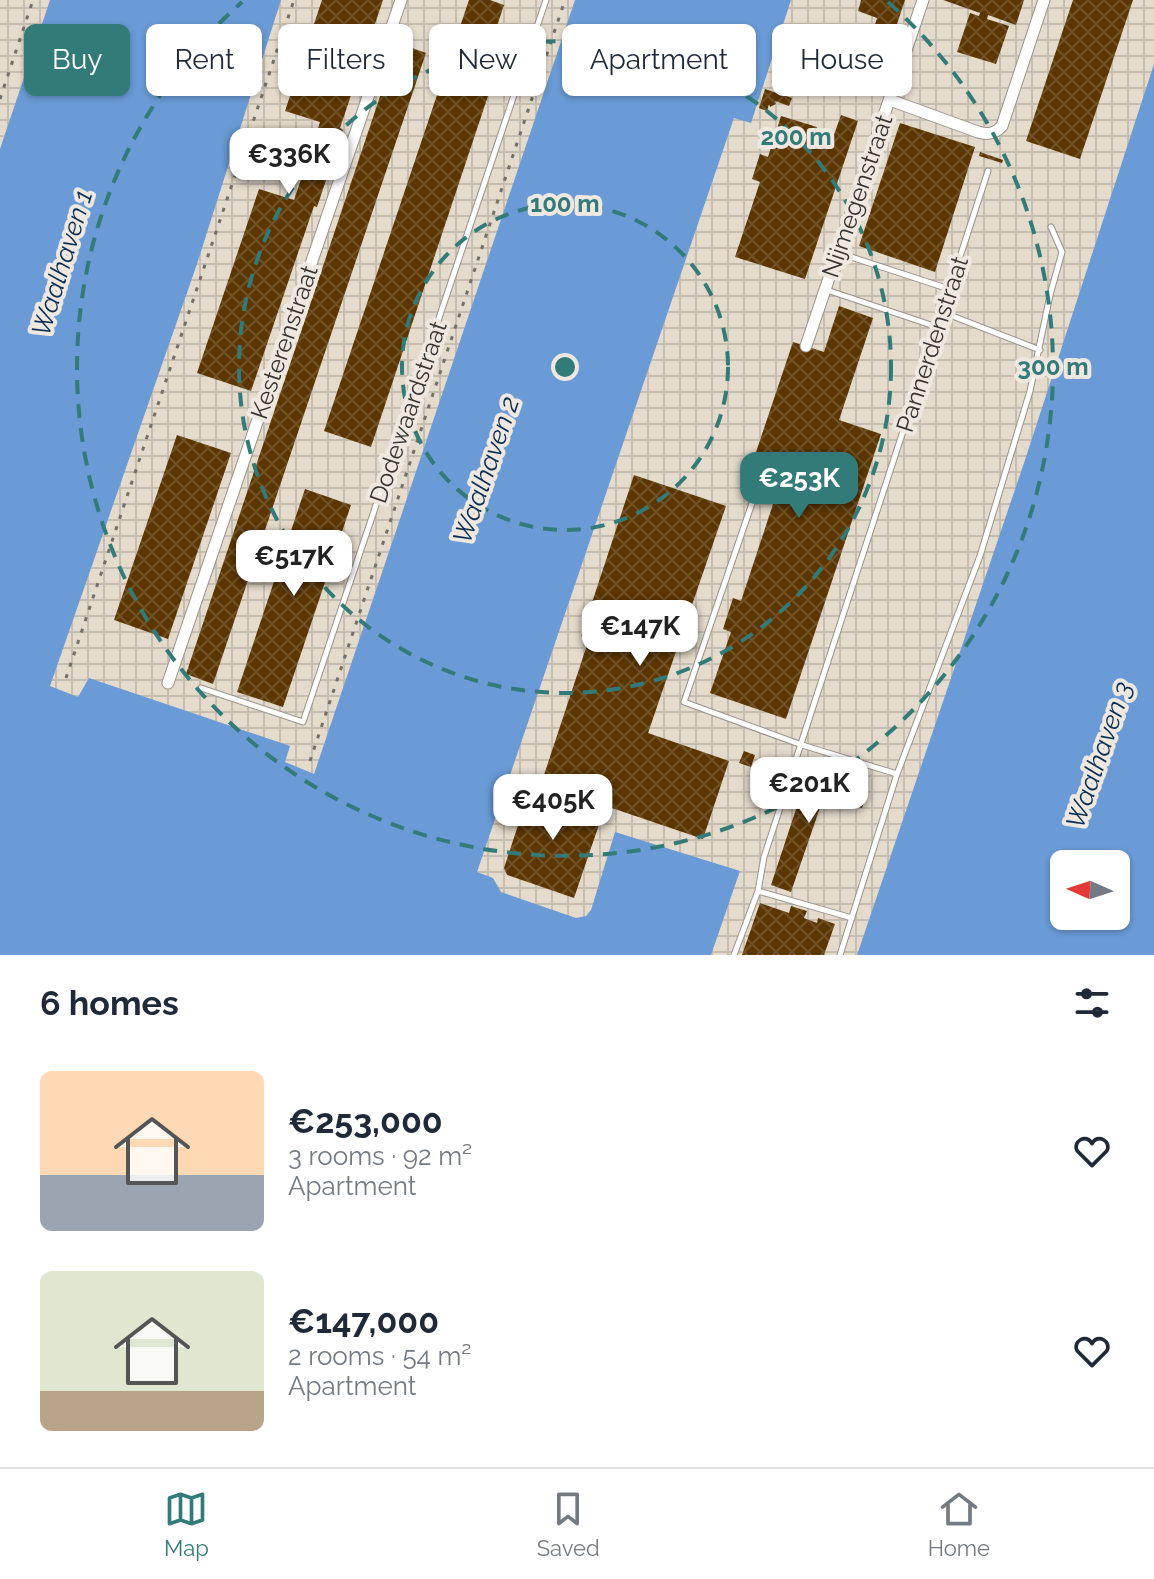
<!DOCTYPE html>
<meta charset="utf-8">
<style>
:root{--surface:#fff;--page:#f6f6f7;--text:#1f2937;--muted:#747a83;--line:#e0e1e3;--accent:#327b78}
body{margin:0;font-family:Raleway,sans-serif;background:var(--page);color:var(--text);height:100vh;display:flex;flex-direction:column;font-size:30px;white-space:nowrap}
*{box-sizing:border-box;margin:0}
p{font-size:26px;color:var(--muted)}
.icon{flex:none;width:44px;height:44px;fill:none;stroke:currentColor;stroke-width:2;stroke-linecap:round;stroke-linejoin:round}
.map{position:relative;height:955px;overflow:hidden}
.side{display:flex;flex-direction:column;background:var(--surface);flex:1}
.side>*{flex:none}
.banner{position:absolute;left:24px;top:24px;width:1106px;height:72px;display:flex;gap:16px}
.needle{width:52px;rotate:273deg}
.controls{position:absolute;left:1050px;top:850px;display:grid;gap:16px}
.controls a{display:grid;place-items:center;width:80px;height:80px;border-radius:12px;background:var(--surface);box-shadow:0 2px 6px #0004;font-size:40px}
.price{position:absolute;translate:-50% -68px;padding:0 18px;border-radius:16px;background:#fff;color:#222;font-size:26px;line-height:52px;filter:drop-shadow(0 2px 4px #0008)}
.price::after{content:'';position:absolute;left:50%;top:48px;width:24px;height:18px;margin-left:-12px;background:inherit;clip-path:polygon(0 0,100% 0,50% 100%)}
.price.current{background:var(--accent);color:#fff}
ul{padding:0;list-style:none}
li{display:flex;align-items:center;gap:24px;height:200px;padding:0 40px}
li span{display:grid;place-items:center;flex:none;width:224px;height:160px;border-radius:12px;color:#555}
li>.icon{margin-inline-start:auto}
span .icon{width:96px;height:96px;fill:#fffc;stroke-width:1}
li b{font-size:34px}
h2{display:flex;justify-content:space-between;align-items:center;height:96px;padding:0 40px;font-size:34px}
.tag{padding:0 28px;border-radius:12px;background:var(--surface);box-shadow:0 2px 6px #0004;font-size:28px;line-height:72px}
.tag.current{background:var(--accent);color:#fff}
.tab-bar{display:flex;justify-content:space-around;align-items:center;height:112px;border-top:2px solid var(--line);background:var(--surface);font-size:22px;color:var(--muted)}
.tab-bar a{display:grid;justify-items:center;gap:4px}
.tab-bar .current{color:var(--accent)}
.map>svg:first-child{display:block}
.industrial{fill:url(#industrial-grid)}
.water{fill:#6a9bd6;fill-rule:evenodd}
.building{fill:url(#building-cross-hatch)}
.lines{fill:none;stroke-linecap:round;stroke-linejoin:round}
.lane-casing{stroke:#97918a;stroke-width:7}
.street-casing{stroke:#97918a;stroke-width:13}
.lane{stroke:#fff;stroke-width:5}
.street{stroke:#fff;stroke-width:11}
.rail{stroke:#73706b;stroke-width:3;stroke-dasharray:4 8;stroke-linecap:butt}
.ring{fill:none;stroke:#327b78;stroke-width:4;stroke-dasharray:14 10}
.labels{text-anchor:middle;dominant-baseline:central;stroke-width:8;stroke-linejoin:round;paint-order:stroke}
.street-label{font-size:24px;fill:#363431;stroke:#eee8e0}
.water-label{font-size:26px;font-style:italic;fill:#0a2e54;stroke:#eee8e0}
.centre{fill:#327b78;stroke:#eee8e0;stroke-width:4}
.ring-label{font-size:24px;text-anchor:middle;font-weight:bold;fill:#327b78;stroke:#eee8e0;stroke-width:8;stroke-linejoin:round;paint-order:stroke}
</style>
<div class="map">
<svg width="1154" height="955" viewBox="0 0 1154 955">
<defs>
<pattern id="industrial-grid" width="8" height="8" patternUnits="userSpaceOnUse" patternTransform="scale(2)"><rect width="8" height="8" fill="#e5dbcc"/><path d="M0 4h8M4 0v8" fill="none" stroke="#c5bdb0"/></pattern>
<pattern id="building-cross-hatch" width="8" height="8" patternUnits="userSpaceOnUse" patternTransform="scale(2)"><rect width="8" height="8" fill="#5c3600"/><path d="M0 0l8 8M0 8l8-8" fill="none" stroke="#715227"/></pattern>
</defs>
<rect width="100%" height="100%" fill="#eee8e0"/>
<path class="industrial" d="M 0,0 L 61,0 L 0,183 Z
M 264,0 L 591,0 L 322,786 L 31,684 Z
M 768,0 L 1154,0 L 1154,112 L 874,955 L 702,955 L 598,933 L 463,891 Z"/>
<path class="water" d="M 50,0 L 281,0 L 197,264 L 50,686 L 78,697 L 89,678 L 290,746 L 285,762 L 314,774 L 575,0 L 791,0 L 751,123 L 734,118 L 477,872 L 493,878 L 501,892 L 576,918 L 586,916 L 591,910 L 615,832 L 740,871 L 711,955 L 0,955 L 0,149 Z
M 1154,64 L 1154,955 L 857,955 L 1024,463 ZM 1116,864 L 1116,916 L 1064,916 L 1064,864 Z"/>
<path class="building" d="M 322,0 L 383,0 L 340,128 L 343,130 L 317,207 L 314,206 L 251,391 L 197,373 L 259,189 L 294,200 L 310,153 L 320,122 L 285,111 Z
M 469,0 L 490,0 L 504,5 L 496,29 L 487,26 L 477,53 L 500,60 L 371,447 L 324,431 Z
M 861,0 L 905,0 L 887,54 L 872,49 L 874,41 L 870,40 L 877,18 L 858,11 Z
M 943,0 L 1024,0 L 1016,25 L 988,15 L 987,19 L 1009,26 L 996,64 L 957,52 L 970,13 L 979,16 L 980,13 Z
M 1073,0 L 1133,0 L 1080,159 L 1026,141 Z
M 398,43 L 426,53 L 213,684 L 186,674 Z
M 765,89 L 792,98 L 789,106 L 775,101 L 776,104 L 770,107 L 769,104 L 767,111 L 759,108 Z
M 841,115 L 858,121 L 805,279 L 735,257 L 760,182 L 752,179 L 760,154 L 768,157 L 781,116 L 817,127 L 811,143 L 829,149 Z
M 900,123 L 975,147 L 935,272 L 859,246 Z
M 980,152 L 1003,160 L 1002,163 L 979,156 Z
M 839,306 L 873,318 L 839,420 L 881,434 L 786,719 L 710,693 L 731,632 L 723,629 L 733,598 L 741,601 L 781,480 L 750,470 L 793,342 L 824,352 Z
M 177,435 L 231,453 L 168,639 L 114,620 Z
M 634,475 L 726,506 L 648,733 L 729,761 L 703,839 L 541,784 L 589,639 L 581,636 Z
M 305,489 L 351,505 L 283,707 L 237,692 Z
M 744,751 L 755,755 L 751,767 L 739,763 Z
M 815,771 L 821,773 L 820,778 L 867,794 L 862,808 L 824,796 L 791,892 L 771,885 L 803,788 Z
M 531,786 L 604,810 L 574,898 L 507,875 L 504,868 Z
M 760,903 L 789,913 L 791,906 L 807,911 L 804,918 L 817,923 L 818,918 L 835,924 L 824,955 L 742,955 Z"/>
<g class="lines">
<defs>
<path id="lane" d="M 839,253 L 949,289
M 827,290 L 937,327
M 942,312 L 1040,350
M 762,474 L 684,702 L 802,745 L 897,774
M 201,688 L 303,722 L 546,0
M 758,891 L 852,918
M 734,955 L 758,891 L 764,857 L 988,171
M 840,955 L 897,774 L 980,556 L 1030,391 L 1050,295 L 1062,252 L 1051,227"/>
<path id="street" d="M 890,100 L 978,132 C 988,135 995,134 1002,126 L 1044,0
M 806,346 L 923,0
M 168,683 L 401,0"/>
</defs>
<use href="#lane" class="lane-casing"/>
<use href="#street" class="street-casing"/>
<use href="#lane" class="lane"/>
<use href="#street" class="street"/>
<path class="rail" d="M 0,99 L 33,0
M 66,678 L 294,0
M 310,761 L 565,0"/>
</g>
<g class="ring">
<circle cx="565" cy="367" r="163"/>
<circle cx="565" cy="367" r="326"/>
<path d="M888 2A488 488 0 1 1 242 2"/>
</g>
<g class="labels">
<g class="street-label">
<text transform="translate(857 196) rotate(-71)">Nijmegenstraat</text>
<text transform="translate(284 342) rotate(-71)">Kesterenstraat</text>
<text transform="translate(932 344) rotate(-72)">Pannerdenstraat</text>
<text transform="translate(408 412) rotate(-71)">Dodewaardstraat</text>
</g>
<g class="water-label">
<text transform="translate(62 263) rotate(-73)">Waalhaven 1</text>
<text transform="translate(486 470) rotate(-71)">Waalhaven 2</text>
<text transform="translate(1099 755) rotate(-71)">Waalhaven 3</text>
</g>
</g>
<circle cx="565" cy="367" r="12" class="centre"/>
<g class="ring-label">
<text x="796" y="145">200 m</text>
<text x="565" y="212">100 m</text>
<text x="1053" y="375">300 m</text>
</g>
</svg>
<div class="controls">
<a><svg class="needle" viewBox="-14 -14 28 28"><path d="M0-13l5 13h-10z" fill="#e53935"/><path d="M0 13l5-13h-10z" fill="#747a83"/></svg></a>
</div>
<b class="price" style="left:289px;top:196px">€336K</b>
<b class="price current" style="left:799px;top:520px">€253K</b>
<b class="price" style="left:294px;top:598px">€517K</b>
<b class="price" style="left:640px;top:668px">€147K</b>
<b class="price" style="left:809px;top:825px">€201K</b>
<b class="price" style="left:553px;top:842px">€405K</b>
<div class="banner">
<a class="tag current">Buy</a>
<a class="tag">Rent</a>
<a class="tag">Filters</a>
<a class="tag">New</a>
<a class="tag">Apartment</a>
<a class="tag">House</a>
</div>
</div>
<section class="side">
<h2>6 homes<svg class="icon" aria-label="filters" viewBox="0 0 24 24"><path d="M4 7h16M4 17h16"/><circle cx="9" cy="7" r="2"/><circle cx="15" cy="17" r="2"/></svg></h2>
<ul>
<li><span style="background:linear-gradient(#ffd9b3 65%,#9aa5b1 0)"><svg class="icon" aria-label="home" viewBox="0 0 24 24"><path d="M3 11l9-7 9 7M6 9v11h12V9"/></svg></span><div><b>€253,000</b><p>3 rooms · 92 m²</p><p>Apartment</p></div><svg class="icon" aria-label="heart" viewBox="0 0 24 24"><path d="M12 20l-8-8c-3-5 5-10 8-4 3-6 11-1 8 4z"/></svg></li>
<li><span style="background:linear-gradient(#dfe7d0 75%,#b9a48a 0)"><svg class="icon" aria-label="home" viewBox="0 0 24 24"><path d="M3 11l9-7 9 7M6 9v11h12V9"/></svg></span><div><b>€147,000</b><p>2 rooms · 54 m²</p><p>Apartment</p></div><svg class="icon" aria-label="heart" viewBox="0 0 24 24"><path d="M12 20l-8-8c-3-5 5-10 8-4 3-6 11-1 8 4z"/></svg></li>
</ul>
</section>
<nav class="tab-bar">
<a class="current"><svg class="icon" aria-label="map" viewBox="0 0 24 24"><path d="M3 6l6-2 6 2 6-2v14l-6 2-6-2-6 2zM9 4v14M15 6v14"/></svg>Map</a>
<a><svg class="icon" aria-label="saved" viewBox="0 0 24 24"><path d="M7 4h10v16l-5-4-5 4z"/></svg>Saved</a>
<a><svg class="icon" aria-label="home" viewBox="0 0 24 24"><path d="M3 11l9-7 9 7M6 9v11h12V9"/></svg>Home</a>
</nav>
